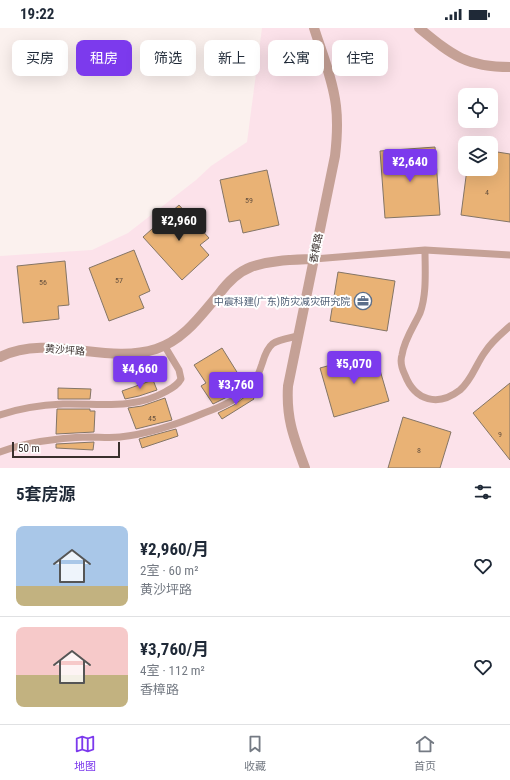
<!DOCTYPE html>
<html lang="zh">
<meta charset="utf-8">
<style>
:root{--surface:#fff;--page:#f2f2f3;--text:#1f2937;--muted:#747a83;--line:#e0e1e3;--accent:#7c3aed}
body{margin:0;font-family:"Roboto Condensed","Noto Sans SC",sans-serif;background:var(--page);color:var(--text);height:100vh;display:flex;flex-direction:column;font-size:15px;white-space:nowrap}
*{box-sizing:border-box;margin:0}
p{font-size:13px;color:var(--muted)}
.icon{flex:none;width:22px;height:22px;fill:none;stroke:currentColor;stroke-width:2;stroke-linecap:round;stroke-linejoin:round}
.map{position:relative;height:440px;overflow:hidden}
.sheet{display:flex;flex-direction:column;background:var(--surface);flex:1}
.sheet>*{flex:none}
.banner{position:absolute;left:12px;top:12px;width:486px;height:36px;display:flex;gap:8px}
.buttons{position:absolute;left:458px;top:60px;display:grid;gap:8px}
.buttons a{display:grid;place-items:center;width:40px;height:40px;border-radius:8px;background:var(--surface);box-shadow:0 4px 16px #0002;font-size:20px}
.scale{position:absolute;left:12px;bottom:10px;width:108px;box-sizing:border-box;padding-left:4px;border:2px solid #392f2c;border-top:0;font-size:11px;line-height:14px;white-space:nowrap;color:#392f2c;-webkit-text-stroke:3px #fff;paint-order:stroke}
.price{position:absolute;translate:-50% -34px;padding:0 9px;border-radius:4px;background:var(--accent);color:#fff;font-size:13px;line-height:26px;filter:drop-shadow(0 1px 2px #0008)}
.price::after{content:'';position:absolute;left:50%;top:24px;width:12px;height:9px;margin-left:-6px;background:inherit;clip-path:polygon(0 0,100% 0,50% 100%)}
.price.on{background:#222;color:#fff}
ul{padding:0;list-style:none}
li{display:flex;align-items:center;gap:12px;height:100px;padding:0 16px}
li+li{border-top:1px solid var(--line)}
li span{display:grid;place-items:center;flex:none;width:112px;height:80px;border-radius:8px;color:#555}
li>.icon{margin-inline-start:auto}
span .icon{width:48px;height:48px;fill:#fffc;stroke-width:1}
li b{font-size:17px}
h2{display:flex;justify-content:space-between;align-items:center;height:48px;padding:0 16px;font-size:17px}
.tag{padding:0 14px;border-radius:8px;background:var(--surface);box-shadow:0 4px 16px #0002;font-size:14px;line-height:36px}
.tag.on{background:var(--accent);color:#fff}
.status{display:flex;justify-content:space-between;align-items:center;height:28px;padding:0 20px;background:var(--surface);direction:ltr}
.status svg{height:11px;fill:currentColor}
.dock{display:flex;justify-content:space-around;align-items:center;height:56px;border-top:1px solid var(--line);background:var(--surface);font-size:11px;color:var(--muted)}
.dock a{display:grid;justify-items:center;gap:2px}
.dock .on{color:var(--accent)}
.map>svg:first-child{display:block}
.commercial{fill:#fce2ea;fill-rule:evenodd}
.building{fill:#e9b275;stroke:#847566}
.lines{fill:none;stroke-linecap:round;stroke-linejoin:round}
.service{stroke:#c5a196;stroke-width:7}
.minor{stroke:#c5a196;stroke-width:10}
.labels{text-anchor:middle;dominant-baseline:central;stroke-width:4;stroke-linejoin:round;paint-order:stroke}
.number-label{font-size:8px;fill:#65503e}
.street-label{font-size:10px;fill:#392f2c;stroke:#fff}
.service-label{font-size:10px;fill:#4e5e75;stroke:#fff;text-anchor:end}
</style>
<div class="status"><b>19:22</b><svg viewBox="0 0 49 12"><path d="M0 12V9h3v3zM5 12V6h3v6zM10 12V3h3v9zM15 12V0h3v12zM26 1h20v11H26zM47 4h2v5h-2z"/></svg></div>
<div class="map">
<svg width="510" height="440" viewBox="0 0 510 440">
<rect width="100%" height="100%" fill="#fbf1ee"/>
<path class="commercial" d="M 262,0 L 510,0 L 510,440 L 0,440 L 0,228 L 92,222 L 128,205 L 196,152 L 211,138 L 247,114 ZM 465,67 L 491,67 L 491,93 L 465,93 ZM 465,115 L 491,115 L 491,141 L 465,141 Z"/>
<path class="building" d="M 435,119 L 440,187 L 385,190 L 380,123 Z
M 491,123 L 510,126 L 510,194 L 461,187 L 467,141 L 491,141 Z
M 267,142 L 279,197 L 243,205 L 240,192 L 229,194 L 220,152 Z
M 179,177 L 209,210 L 200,217 L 209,227 L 182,252 L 143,209 Z
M 134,222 L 150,263 L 139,268 L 144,280 L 109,293 L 89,240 Z
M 65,233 L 69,277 L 58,278 L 59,291 L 23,295 L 17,238 Z
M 338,244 L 395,253 L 387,303 L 330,293 Z
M 222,320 L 245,357 L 229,368 L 213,376 L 201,358 L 206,355 L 194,337 Z
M 375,325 L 389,373 L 334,389 L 320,340 Z
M 153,352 L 157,362 L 139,368 L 125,371 L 122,363 Z
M 510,355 L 510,432 L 473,385 Z
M 58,360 L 91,361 L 90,371 L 58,371 Z
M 250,365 L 254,371 L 222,391 L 218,385 L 234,377 Z
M 165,370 L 172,392 L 136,401 L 128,380 L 142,378 Z
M 57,381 L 90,381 L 90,383 L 95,383 L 94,404 L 56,406 Z
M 403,389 L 451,404 L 440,440 L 388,440 Z
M 176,401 L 178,408 L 142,420 L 139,411 Z
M 94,414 L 93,422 L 56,420 L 56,416 Z"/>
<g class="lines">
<path class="service" d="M 425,222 C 425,242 427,266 420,285 C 414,298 404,312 402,327 C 400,333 402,341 405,347 C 415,373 438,379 460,362 C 472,352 476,336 485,324 C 491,314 501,306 510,298
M 314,231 L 425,222 L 510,227
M 0,387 C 20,380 42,377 63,376 C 98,375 133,382 165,364 C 172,360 177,358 181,351 L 179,342 L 164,317
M 0,424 C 29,413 59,410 89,409 C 99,409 110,410 120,409 C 148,406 178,396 204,385 C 223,378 242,370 255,353 C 258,348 260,342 262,336 C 269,312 275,313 298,308"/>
<path class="minor" d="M 419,0 C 452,27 466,39 510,39
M 0,329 C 48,305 106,337 156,321 C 184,312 201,287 219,266 C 227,255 238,244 251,239 C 270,232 293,232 314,231
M 305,440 C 294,410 286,391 288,358 L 335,128 C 337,111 338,95 336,78 C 333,52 322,25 314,0"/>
</g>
<defs>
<symbol id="office-ring" viewBox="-11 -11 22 22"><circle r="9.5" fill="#fff" stroke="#5c6f8a" stroke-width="1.5"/><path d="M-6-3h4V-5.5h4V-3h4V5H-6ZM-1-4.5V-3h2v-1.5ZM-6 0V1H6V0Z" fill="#5c6f8a"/></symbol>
</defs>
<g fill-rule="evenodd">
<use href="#office-ring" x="353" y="263" width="20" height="20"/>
</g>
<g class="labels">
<g class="number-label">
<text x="487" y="164">4</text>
<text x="249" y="172">59</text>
<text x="119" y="252">57</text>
<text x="43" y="254">56</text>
<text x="152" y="390">45</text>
<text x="500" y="406">9</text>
<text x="419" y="422">8</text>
</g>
<g class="street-label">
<text transform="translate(316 220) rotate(-79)">香樟路</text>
<text transform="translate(65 322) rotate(4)">黄沙坪路</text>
</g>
<g class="service-label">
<text x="350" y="273">中震科建(广东)防灾减灾研究院</text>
</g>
</g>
</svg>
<div class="buttons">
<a><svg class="icon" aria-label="locate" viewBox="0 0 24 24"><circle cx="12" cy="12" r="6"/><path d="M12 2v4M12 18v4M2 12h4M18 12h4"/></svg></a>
<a><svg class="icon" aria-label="layers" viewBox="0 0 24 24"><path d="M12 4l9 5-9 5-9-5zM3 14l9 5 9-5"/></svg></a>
</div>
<div class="scale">50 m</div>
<b class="price" style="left:410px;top:155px">¥2,640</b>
<b class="price on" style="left:179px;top:214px">¥2,960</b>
<b class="price" style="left:354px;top:357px">¥5,070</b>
<b class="price" style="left:140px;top:362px">¥4,660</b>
<b class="price" style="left:236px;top:378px">¥3,760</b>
<div class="banner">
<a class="tag">买房</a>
<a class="tag on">租房</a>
<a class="tag">筛选</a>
<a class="tag">新上</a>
<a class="tag">公寓</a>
<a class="tag">住宅</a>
</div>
</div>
<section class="sheet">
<h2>5套房源<svg class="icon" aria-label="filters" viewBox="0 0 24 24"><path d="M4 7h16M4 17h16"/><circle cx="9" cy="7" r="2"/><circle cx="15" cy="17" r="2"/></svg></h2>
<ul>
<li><span style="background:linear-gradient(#a9c7e8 75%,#c2b280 0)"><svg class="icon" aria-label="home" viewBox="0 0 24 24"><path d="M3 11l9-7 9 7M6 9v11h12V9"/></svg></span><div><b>¥2,960/月</b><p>2室 · 60 m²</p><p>黄沙坪路</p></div><svg class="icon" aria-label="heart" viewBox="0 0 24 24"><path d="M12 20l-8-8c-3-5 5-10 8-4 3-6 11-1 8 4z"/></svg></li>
<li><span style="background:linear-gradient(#f6c9c9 60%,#c2b280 0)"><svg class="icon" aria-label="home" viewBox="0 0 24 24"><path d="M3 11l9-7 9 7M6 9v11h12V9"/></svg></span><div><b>¥3,760/月</b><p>4室 · 112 m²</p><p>香樟路</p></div><svg class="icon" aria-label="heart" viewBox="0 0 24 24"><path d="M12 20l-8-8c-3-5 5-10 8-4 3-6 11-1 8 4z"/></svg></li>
</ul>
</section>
<nav class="dock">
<a class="on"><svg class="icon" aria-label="map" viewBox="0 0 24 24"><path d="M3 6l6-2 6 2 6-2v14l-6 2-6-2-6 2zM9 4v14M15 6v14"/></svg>地图</a>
<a><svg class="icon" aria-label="saved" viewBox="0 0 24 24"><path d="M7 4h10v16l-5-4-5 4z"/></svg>收藏</a>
<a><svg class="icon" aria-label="home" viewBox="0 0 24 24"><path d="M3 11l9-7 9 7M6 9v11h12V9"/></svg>首页</a>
</nav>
